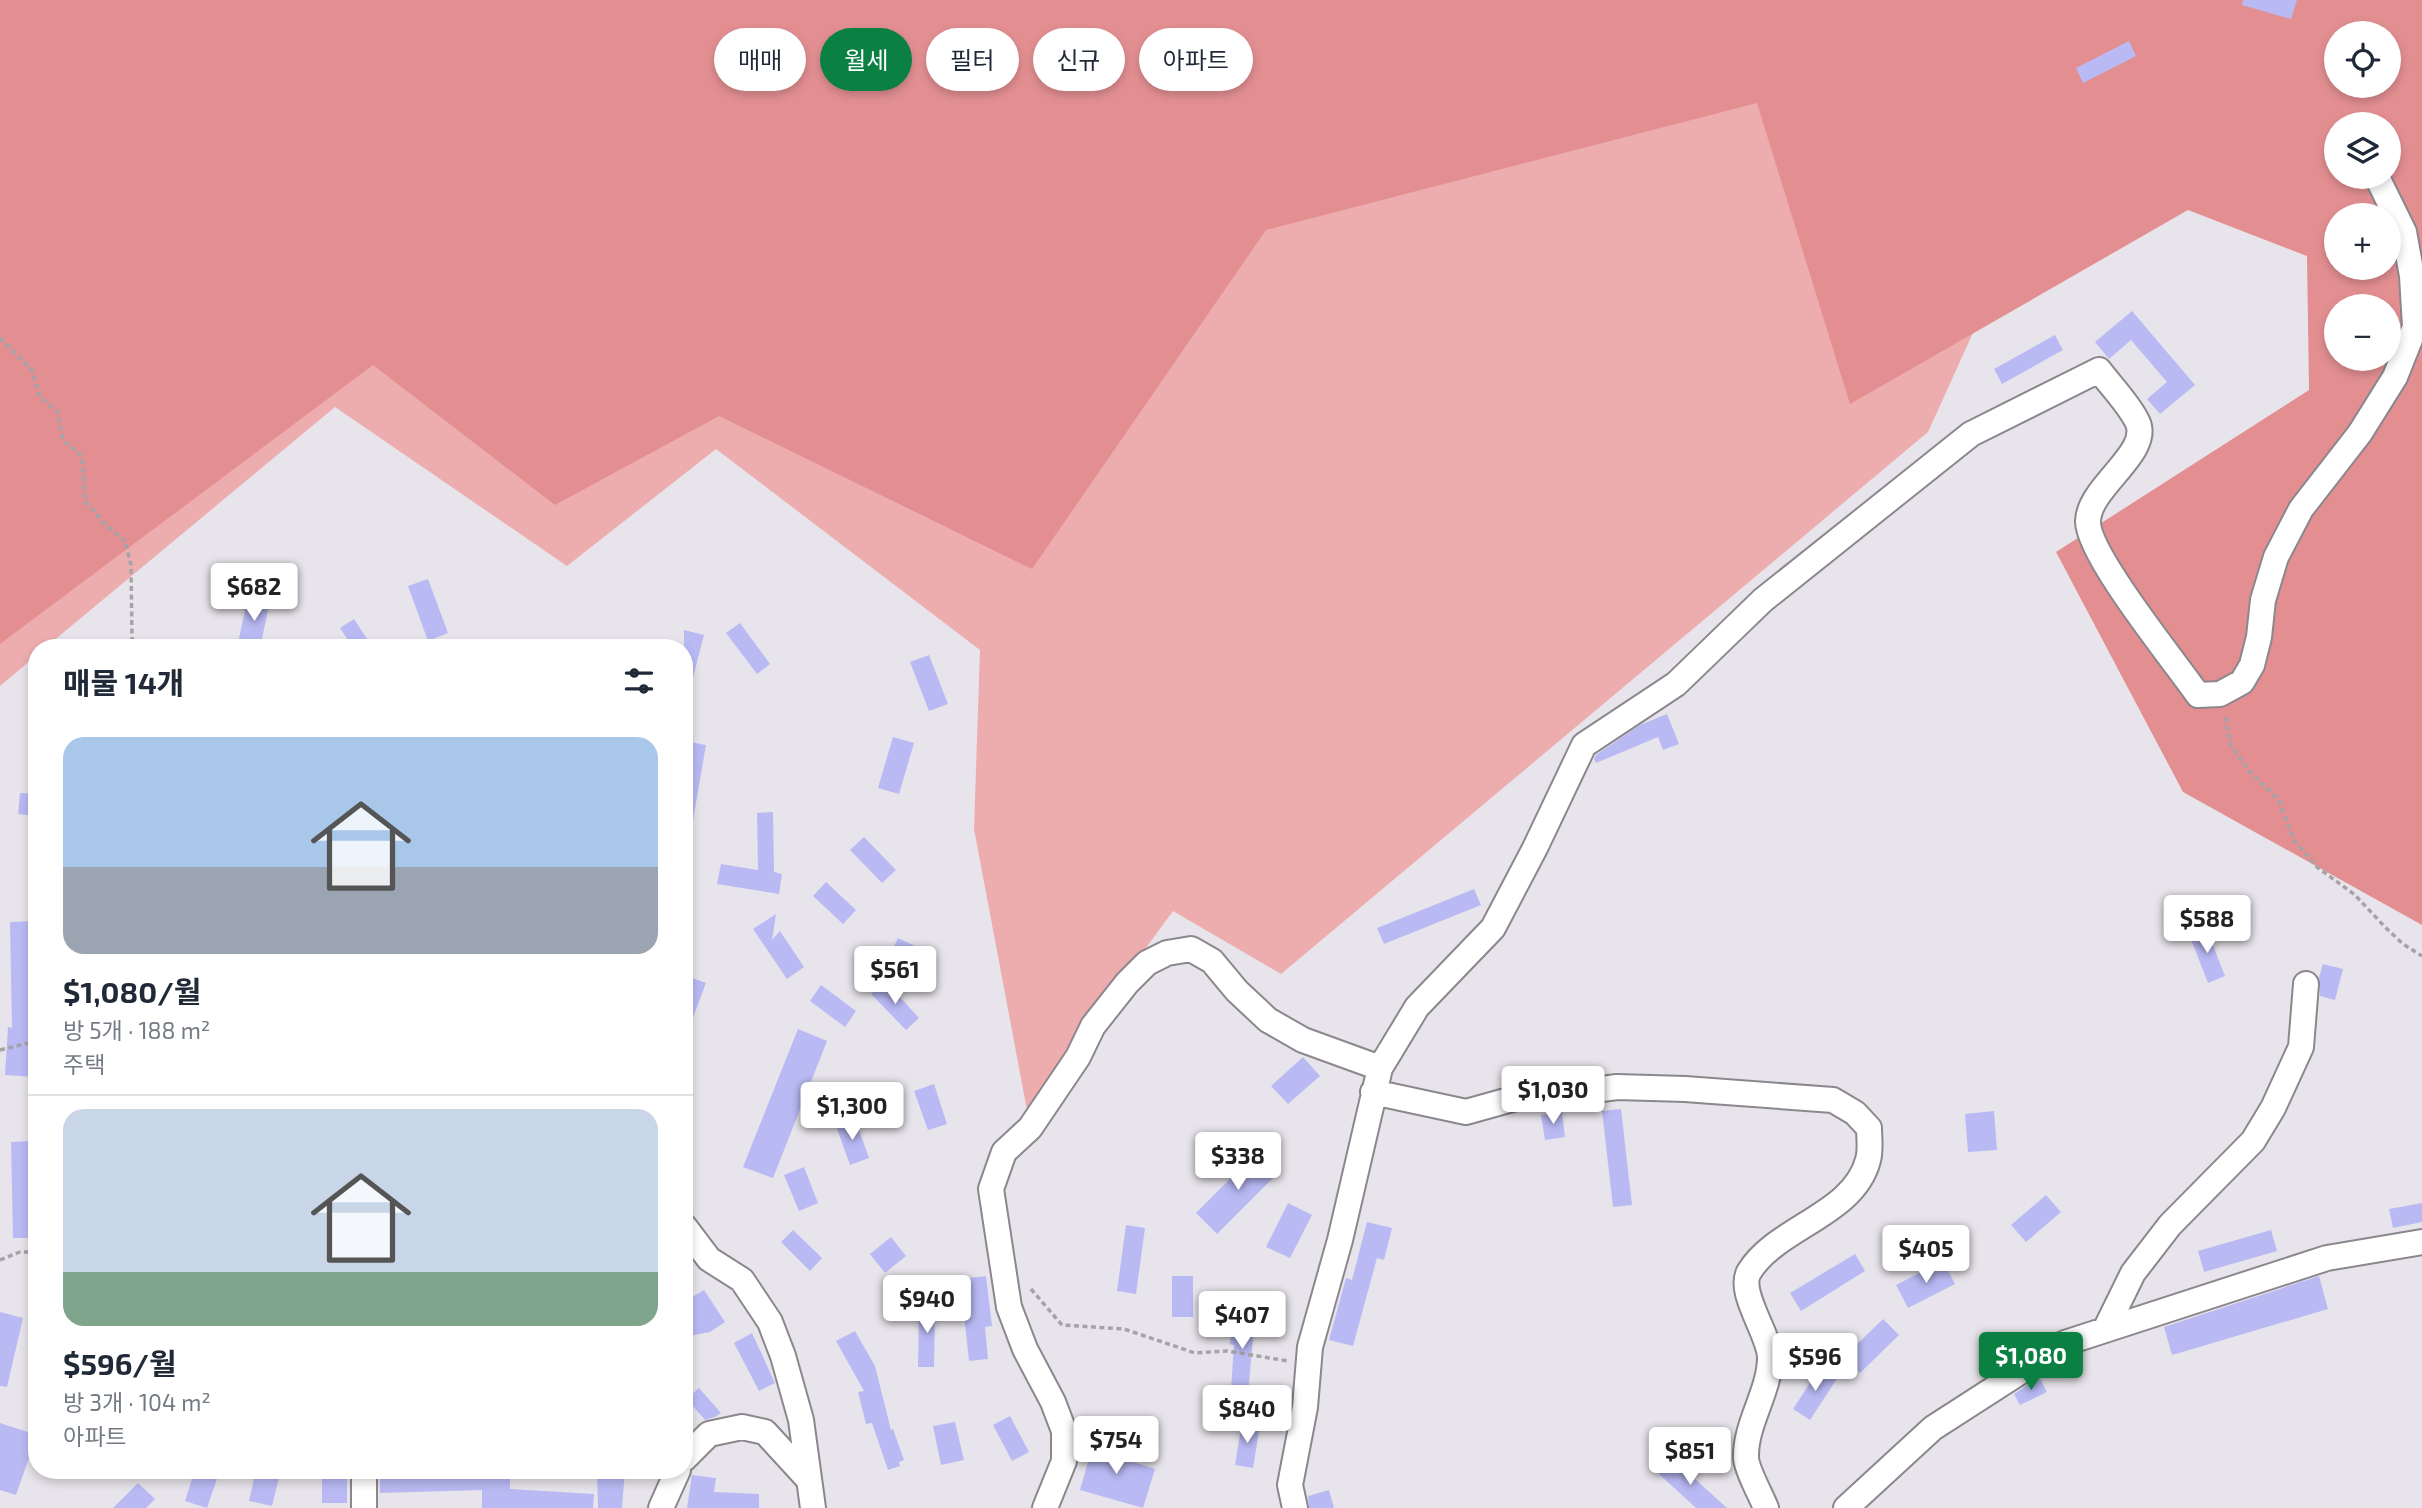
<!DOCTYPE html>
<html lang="ko">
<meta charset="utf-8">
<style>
:root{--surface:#fff;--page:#f2f2f3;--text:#1f2937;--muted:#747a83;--line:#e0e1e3;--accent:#0b8043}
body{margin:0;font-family:"Exo 2","Noto Sans KR",sans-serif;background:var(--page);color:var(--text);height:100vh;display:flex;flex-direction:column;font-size:26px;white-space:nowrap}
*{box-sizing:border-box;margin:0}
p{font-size:23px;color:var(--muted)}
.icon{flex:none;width:38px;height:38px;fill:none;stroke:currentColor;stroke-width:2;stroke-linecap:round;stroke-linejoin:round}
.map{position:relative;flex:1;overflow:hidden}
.sheet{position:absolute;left:28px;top:639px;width:665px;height:840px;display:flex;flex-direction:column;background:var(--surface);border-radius:28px;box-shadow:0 4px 10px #0003}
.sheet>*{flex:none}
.banner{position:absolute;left:714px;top:28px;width:665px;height:63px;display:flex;gap:14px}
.fabs{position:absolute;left:2324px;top:21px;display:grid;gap:14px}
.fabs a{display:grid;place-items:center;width:77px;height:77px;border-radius:50%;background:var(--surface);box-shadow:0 4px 10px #0003;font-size:35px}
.price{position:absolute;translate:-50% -60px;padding:0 16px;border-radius:7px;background:#fff;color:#222;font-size:23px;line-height:46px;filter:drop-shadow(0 2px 4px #0008)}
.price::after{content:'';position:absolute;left:50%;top:42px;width:21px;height:16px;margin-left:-10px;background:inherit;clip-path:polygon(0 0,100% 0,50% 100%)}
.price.current{background:var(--accent);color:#fff}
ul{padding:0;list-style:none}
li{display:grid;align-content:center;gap:14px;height:371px;padding:0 35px}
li+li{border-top:2px solid var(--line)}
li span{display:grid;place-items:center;height:217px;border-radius:21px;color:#555}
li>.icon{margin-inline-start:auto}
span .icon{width:126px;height:126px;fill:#fffc;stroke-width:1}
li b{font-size:30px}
h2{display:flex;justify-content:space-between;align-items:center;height:84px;padding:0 35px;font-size:30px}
.chip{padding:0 24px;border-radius:32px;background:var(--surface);box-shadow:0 4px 10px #0003;font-size:24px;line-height:63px}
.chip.current{background:var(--accent);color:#fff}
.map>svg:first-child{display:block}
.green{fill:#edacae}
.forest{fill:#e38f92;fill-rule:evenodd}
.building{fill:#b9baf4}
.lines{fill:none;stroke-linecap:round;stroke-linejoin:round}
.minor-casing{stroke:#8b878d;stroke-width:28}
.path{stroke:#a6a3a8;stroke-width:3.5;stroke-dasharray:5 3.5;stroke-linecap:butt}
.minor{stroke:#fff;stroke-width:24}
</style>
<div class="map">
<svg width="2422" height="1508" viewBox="0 0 2422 1508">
<rect width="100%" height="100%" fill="#e8e4eb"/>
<path class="green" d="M 0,0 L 1979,0 L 2059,143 L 1928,432 L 1281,974 L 1173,911 L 1027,1110 L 974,829 L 980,650 L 716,449 L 567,566 L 335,407 L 46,647 L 37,648 L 37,655 L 0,686 Z"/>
<path class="forest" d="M 0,0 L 2422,0 L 2422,925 L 2183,792 L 2056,552 L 2309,390 L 2307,256 L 2188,210 L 1850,404 L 1757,103 L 1266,230 L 1032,569 L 719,416 L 555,505 L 373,365 L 0,644 ZM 2336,33 L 2389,33 L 2389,86 L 2336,86 ZM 2336,124 L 2389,124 L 2389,177 L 2336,177 ZM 2336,215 L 2389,215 L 2389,268 L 2336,268 ZM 2336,306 L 2389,306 L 2389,359 L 2336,359 Z"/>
<path class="building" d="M 2243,0 L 2297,0 L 2291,19 L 2242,5 Z
M 2129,41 L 2136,56 L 2083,83 L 2076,68 Z
M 2132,311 L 2195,385 L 2160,414 L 2147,399 L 2167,382 L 2131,340 L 2109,359 L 2095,342 Z
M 2055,335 L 2063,350 L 2002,384 L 1994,369 Z
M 428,579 L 448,633 L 428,641 L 408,586 Z
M 248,596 L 270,601 L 260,648 L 237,648 Z
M 354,619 L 373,648 L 353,648 L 340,628 Z
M 740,623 L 770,664 L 757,674 L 726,633 Z
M 684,630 L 704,635 L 690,689 L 684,689 Z
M 929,655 L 948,704 L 929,711 L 910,662 Z
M 1667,714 L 1679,744 L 1663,750 L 1658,737 L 1596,763 L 1594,759 L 1596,755 L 1640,725 Z
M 893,737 L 914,743 L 899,794 L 878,788 Z
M 690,742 L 706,745 L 693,820 L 684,819 L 684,774 Z
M 20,793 L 37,794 L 37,816 L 18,814 Z
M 773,812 L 774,872 L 782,874 L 779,894 L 717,884 L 721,864 L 758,870 L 757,813 Z
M 864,837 L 896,870 L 882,883 L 850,850 Z
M 826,882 L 856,910 L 843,924 L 813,896 Z
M 1474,889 L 1481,905 L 1384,944 L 1377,928 Z
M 776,914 L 772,940 L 780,931 L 804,967 L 787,979 L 753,929 Z
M 37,921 L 37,1077 L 5,1075 L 8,1027 L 12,1028 L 10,922 Z
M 2206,928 L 2225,976 L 2208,983 L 2189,934 Z
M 898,938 L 936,956 L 927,975 L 889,957 Z
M 2323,964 L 2343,969 L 2335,1000 L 2320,996 L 2319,977 Z
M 684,975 L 706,983 L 686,1036 L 684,1035 Z
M 885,981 L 919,1018 L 906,1030 L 871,994 Z
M 821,985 L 856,1011 L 845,1027 L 810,1001 Z
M 798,1029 L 827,1041 L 773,1178 L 743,1167 Z
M 1303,1057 L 1320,1076 L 1288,1104 L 1271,1086 Z
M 934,1084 L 947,1124 L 928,1130 L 914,1091 Z
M 1621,1109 L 1632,1205 L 1613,1207 L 1602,1111 Z
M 1994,1111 L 1997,1150 L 1968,1152 L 1965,1114 Z
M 1562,1112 L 1565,1137 L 1545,1140 L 1541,1115 Z
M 855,1119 L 869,1158 L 850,1165 L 836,1126 Z
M 31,1141 L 35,1238 L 13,1238 L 11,1142 Z
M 1259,1150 L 1280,1171 L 1217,1234 L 1196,1213 Z
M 804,1167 L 818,1203 L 799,1211 L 784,1175 Z
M 2046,1195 L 2061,1212 L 2026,1242 L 2011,1225 Z
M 1288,1203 L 1312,1215 L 1290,1258 L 1266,1247 Z
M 2422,1203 L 2422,1222 L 2393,1228 L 2389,1209 Z
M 1367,1222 L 1392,1228 L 1384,1260 L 1377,1258 L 1353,1346 L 1329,1340 L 1346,1278 L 1352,1280 Z
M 1126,1225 L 1145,1228 L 1136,1294 L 1117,1291 Z
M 793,1230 L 822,1258 L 810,1271 L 781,1242 Z
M 2271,1230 L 2277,1251 L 2204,1272 L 2198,1251 Z
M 891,1237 L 906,1256 L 885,1273 L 870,1254 Z
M 1855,1254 L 1865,1271 L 1801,1311 L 1790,1293 Z
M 1943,1261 L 1955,1284 L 1908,1308 L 1896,1285 Z
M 986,1276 L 992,1326 L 985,1327 L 988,1359 L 969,1361 L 960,1279 Z
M 1172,1276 L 1193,1276 L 1193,1317 L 1172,1317 Z
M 2319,1276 L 2328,1309 L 2172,1355 L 2164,1327 Z
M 704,1290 L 725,1322 L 710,1332 L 684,1337 L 684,1302 Z
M 919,1303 L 935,1303 L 934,1367 L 918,1367 Z
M 1233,1304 L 1256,1305 L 1247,1405 L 1230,1404 L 1234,1345 L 1230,1344 Z
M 0,1312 L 23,1318 L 7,1387 L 0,1386 Z
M 1883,1319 L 1899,1335 L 1860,1373 L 1844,1357 Z
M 855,1331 L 875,1366 L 891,1430 L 893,1429 L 904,1460 L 899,1462 L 900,1466 L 888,1470 L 872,1423 L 866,1424 L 858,1392 L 864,1391 L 836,1341 Z
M 752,1333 L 775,1383 L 759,1391 L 734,1343 Z
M 1821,1366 L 1838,1377 L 1810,1420 L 1793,1409 Z
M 2039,1377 L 2047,1392 L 2020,1405 L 2014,1394 Z
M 699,1388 L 721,1413 L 715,1417 L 705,1420 L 687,1399 Z
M 1010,1416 L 1029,1452 L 1012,1461 L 993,1425 Z
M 955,1422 L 964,1460 L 941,1465 L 933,1426 Z
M 1242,1422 L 1260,1425 L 1253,1468 L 1235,1465 Z
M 0,1423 L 37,1435 L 16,1495 L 0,1490 Z
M 1095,1438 L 1118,1444 L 1115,1456 L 1155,1469 L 1143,1508 L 1080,1490 Z
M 1673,1459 L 1727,1508 L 1696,1508 L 1659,1474 Z
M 195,1470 L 220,1470 L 207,1508 L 185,1501 Z
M 256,1470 L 281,1470 L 272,1506 L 249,1501 Z
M 322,1470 L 347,1470 L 347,1503 L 322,1503 Z
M 380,1470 L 510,1470 L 510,1489 L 594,1494 L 593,1508 L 482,1508 L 482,1490 L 380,1493 Z
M 597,1470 L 625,1470 L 622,1508 L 598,1508 Z
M 692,1475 L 716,1478 L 714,1492 L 759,1494 L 759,1508 L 687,1508 Z
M 138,1483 L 155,1499 L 146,1508 L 113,1508 Z
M 1329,1490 L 1334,1508 L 1309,1508 L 1308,1496 Z"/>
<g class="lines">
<defs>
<path id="minor" d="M 1373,1092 L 1466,1112 L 1516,1098 L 1549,1096 L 1617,1087 L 1685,1089 L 1833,1100 L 1855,1113 L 1869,1128 C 1869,1137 1871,1150 1868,1160 C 1854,1215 1776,1227 1749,1272 C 1737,1293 1771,1336 1770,1359 C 1769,1393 1745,1424 1746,1458 C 1747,1471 1761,1495 1766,1508
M 684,1226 L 709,1259 L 742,1280 L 770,1322 L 783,1356 L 801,1420 L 813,1508
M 2105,1330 L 2133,1273 L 2170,1225 L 2253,1141 L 2273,1108 L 2301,1047 L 2306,984
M 684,1459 L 709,1434 L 742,1427 L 765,1432 L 808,1479
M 364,1508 L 364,1470
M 661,1508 L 678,1470
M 1045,1508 L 1064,1461 L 1064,1431 L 1053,1402 L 1025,1349 L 1009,1307 L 991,1189 L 1004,1152 L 1030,1128 L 1078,1057 L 1093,1026 L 1127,983 L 1147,963 L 1167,953 L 1191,949 L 1212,961 L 1237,991 L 1268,1020 L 1303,1040 L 1380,1068
M 1295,1508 L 1290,1485 L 1305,1407 L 1310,1347 L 1340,1240 L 1380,1068 L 1417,1007 L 1493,928 L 1535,848 L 1584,745 L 1676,684 L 1763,600 L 1971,434 L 2099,370 C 2111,386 2128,403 2137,421 C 2153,452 2089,486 2088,521 C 2087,554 2176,663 2198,695 L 2220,694 L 2242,682 L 2252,665 L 2259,637 L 2263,600 L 2276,557 L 2301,509 L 2360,433 L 2395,377 L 2415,327 L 2412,276 L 2404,232 L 2377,177
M 1846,1508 L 1933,1428 L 2065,1343 L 2327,1258 L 2422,1242"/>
</defs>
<use href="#minor" class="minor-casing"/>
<path class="path" d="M 0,338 L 32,370 L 40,397 L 57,411 L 63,440 L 82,456 L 85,501 L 105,524 L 125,541 L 131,565 L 132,638 L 136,648
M 2225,717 L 2231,746 L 2251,773 L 2278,799 L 2294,840 L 2317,867 L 2355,895 L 2385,927 L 2403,944 L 2422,956
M 0,1050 L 37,1041
M 0,1260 L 20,1252 L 37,1252
M 1031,1289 L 1062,1325 L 1124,1329 L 1195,1353 L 1227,1351 L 1288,1361"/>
<use href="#minor" class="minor"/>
</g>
</svg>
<div class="fabs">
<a><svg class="icon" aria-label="locate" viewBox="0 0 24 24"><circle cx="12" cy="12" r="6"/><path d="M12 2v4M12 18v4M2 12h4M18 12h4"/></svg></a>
<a><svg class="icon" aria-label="layers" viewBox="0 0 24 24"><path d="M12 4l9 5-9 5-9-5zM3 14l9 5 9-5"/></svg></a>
<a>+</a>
<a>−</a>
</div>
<b class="price" style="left:254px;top:623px">$682</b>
<b class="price" style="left:2207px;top:955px">$588</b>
<b class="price" style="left:895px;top:1006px">$561</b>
<b class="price" style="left:1553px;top:1126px">$1,030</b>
<b class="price" style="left:852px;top:1142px">$1,300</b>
<b class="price" style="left:1238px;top:1192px">$338</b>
<b class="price" style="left:1926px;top:1285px">$405</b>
<b class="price" style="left:927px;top:1335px">$940</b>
<b class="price" style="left:1242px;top:1351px">$407</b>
<b class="price current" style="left:2031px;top:1392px">$1,080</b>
<b class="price" style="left:1815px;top:1393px">$596</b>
<b class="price" style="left:1247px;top:1445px">$840</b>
<b class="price" style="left:1116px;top:1476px">$754</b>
<b class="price" style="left:1690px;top:1487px">$851</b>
<div class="banner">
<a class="chip">매매</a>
<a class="chip current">월세</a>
<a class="chip">필터</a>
<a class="chip">신규</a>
<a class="chip">아파트</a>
</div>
<section class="sheet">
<h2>매물 14개<svg class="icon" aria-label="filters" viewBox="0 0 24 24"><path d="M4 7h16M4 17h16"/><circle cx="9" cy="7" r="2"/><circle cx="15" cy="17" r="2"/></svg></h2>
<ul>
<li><span style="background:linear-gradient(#a9c7e8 60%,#9aa5b1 0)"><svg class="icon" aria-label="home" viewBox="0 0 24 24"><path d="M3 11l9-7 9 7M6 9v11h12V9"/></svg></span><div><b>$1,080/월</b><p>방 5개 · 188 m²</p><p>주택</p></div></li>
<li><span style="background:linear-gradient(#c9d6e8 75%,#7fa58c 0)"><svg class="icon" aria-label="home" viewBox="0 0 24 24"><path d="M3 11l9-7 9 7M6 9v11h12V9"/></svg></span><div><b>$596/월</b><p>방 3개 · 104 m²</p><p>아파트</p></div></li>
</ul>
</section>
</div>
